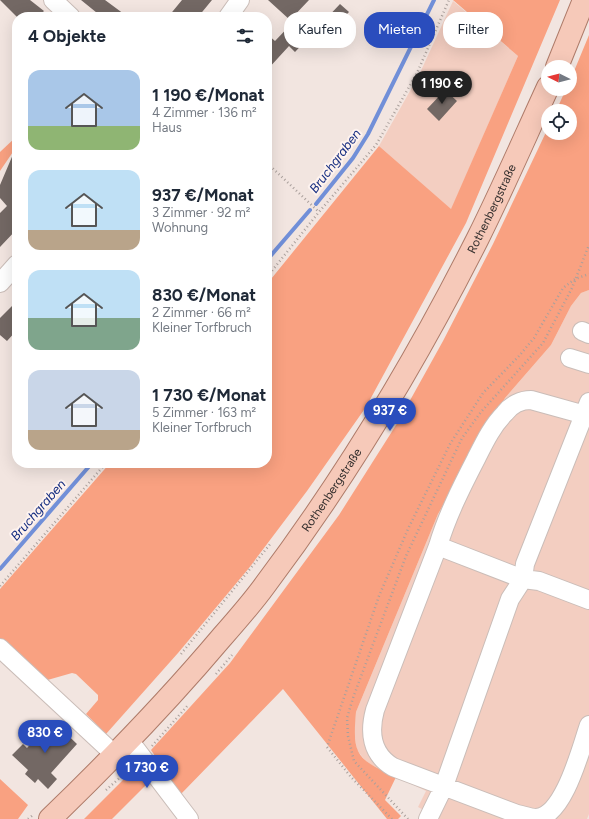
<!DOCTYPE html>
<html lang="de">
<meta charset="utf-8">
<style>
:root{--surface:#fff;--page:#f6f6f7;--text:#1f2937;--muted:#747a83;--accent:#2a4dbd}
body{margin:0;font-family:Figtree,sans-serif;background:var(--page);color:var(--text);height:100vh;display:flex;flex-direction:column;font-size:15px;white-space:nowrap}
*{box-sizing:border-box;margin:0}
p{font-size:13px;color:var(--muted)}
.icon{flex:none;width:22px;height:22px;fill:none;stroke:currentColor;stroke-width:2;stroke-linecap:round;stroke-linejoin:round}
.map{position:relative;flex:1;overflow:hidden}
.panel{position:absolute;left:12px;top:12px;width:260px;height:456px;display:flex;flex-direction:column;background:var(--surface);border-radius:16px;box-shadow:0 4px 16px #0002}
.panel>*{flex:none}
.hud{position:absolute;left:284px;top:12px;width:245px;height:36px;display:flex;gap:8px}
.needle{width:26px;rotate:276deg}
.buttons{position:absolute;left:541px;top:60px;display:grid;gap:8px}
.buttons a{display:grid;place-items:center;width:36px;height:36px;border-radius:50%;background:var(--surface);box-shadow:0 4px 16px #0002;font-size:20px}
.price{position:absolute;translate:-50% -34px;padding:0 9px;border-radius:14px;background:var(--accent);color:#fff;font-size:13px;line-height:26px;filter:drop-shadow(0 1px 2px #0008)}
.price::after{content:'';position:absolute;left:50%;top:24px;width:12px;height:9px;margin-left:-6px;background:inherit;clip-path:polygon(0 0,100% 0,50% 100%)}
.price.on{background:#222;color:#fff}
ul{padding:0;list-style:none}
li{display:flex;align-items:center;gap:12px;height:100px;padding:0 16px}
li span{display:grid;place-items:center;flex:none;width:112px;height:80px;border-radius:12px;color:#555}
li>.icon{margin-inline-start:auto}
span .icon{width:48px;height:48px;fill:#fffc;stroke-width:1}
li b{font-size:17px}
h2{display:flex;justify-content:space-between;align-items:center;height:48px;padding:0 16px;font-size:17px}
.pill{padding:0 14px;border-radius:16px;background:var(--surface);box-shadow:0 4px 16px #0002;font-size:14px;line-height:36px}
.pill.on{background:var(--accent);color:#fff}
.map>svg:first-child{display:block}
.green{fill:#f3cec1}
.forest{fill:#f9a181}
.lines{fill:none;stroke-linecap:round;stroke-linejoin:round}
.stream{stroke:#718fd8;stroke-width:4}
.building{fill:#736864}
.minor-casing{stroke:#cabdb8;stroke-width:20}
.major-casing{stroke:#ae7b69;stroke-width:24}
.path{stroke:#aaa09c;stroke-width:2.5;stroke-dasharray:1 3;stroke-linecap:butt}
.minor{stroke:#fff;stroke-width:18}
.major{stroke:#f6c9b9;stroke-width:22}
.labels{text-anchor:middle;dominant-baseline:central;stroke-width:4;stroke-linejoin:round;paint-order:stroke}
.street-label{font-size:12px;fill:#322d2c;stroke:#fef3ef}
.water-label{font-size:13px;font-style:italic;fill:#142c80;stroke:#fef3ef}
</style>
<div class="map">
<svg width="589" height="819" viewBox="0 0 589 819">
<rect width="100%" height="100%" fill="#f2e5e0"/>
<path class="green" d="M 453,1 L 518,56 L 451,210 L 379,146 L 419,75 Z
M 589,290 L 589,814 L 587,819 L 440,819 L 418,807 L 426,791 L 367,763 L 357,750 L 354,731 L 356,712 L 438,514 L 505,398 L 551,345 L 571,306 L 581,293 Z"/>
<path class="forest" d="M 453,0 L 560,0 L 466,223 L 366,407 L 307,491 L 249,568 L 178,653 L 106,734 L 86,714 L 98,700 L 98,695 L 76,674 L 72,673 L 44,681 L 0,643 L 0,589 L 110,463 L 267,463 L 267,284 L 379,146 L 451,209 L 518,56 Z
M 589,35 L 589,290 L 581,293 L 571,306 L 551,345 L 505,398 L 438,514 L 356,712 C 352,756 357,759 396,777 L 385,800 L 401,816 L 398,819 L 387,819 L 283,689 L 181,794 L 151,750 L 230,663 L 339,515 L 398,422 L 443,341 L 493,244 L 548,128 L 548,133 L 570,133 L 570,111 L 556,111 L 566,89 L 570,89 L 570,81 Z
M 17,136 L 17,146 L 0,171 L 0,152 Z
M 134,769 L 149,782 L 112,819 L 84,819 Z
M 0,779 L 28,805 L 18,819 L 0,819 Z"/>
<g class="lines">
<path class="stream" d="M 316,204 L 353,158 L 368,134 L 434,0
M 267,260 L 310,210
M 0,569 L 92,463"/>
</g>
<path class="building" d="M 0,0 L 30,0 L 44,11 L 38,17 L 17,17 Z
M 81,0 L 105,0 L 128,17 L 102,17 Z
M 182,0 L 212,0 L 198,17 L 168,17 Z
M 268,0 L 309,0 L 290,20 Z
M 340,4 L 349,12 L 330,31 L 322,23 Z
M 296,19 L 312,34 L 295,52 L 289,46 L 267,70 L 267,34 L 275,41 Z
M 445,90 L 457,101 L 439,121 L 427,109 Z
M 17,145 L 17,229 L 0,247 L 0,213 L 7,206 L 0,198 L 0,185 Z
M 17,301 L 17,330 L 7,341 L 0,335 L 0,318 Z
M 52,720 L 77,744 L 51,773 L 57,779 L 48,789 L 38,779 L 35,783 L 25,774 L 28,770 L 12,755 L 23,744 L 27,748 Z"/>
<g class="lines">
<defs>
<path id="minor" d="M 53,0 L 71,17
M 228,17 L 240,0
M 0,283 L 17,264
M 582,331 L 589,334
M 570,358 L 589,364
M 589,416 L 531,400 C 521,400 511,405 505,413 C 492,426 484,443 476,459 C 461,488 447,516 438,546 L 375,710 C 369,732 371,754 393,767 L 517,814 C 523,815 530,818 536,818 C 564,817 581,748 589,725
M 438,546 L 523,579 L 539,581 L 589,600
M 0,648 L 115,755
M 129,740 L 189,819
M 428,819 L 444,786 L 510,599 L 523,579 L 525,564 L 589,402"/>
<g id="major">
<path d="M 557,67 L 584,0"/>
<path id="s1" d="M 50,819 C 110,761 168,701 222,637 C 237,620 252,603 265,585 C 347,476 417,359 478,238 C 503,188 525,137 548,87"/>
</g>
</defs>
<use href="#minor" class="minor-casing"/>
<use href="#major" class="major-casing"/>
<path class="path" d="M 267,163 L 319,212
M 267,277 L 319,212 L 376,145 L 417,73 L 449,0
M 0,586 L 106,463
M 181,654 L 271,543
M 216,674 L 232,655
M 152,746 L 189,704
M 106,790 L 131,768
M 28,819 L 33,815
M 392,819 L 351,777 L 327,747 L 379,596 L 408,529 L 450,444 L 483,393 L 519,356 L 534,338 L 563,288 L 575,279 L 589,274
M 408,819 L 354,761 L 348,736 L 347,718 L 353,698 L 406,556 L 462,438 L 481,412 L 543,343 L 572,288 L 589,245"/>
<use href="#minor" class="minor"/>
<use href="#major" class="major"/>
</g>
<g class="labels">
<g class="street-label">
<text stroke="none"><textPath href="#s1" startOffset="758">Rothenbergstraße</textPath></text>
<text stroke="none"><textPath href="#s1" startOffset="434">Rothenbergstraße</textPath></text>
</g>
<g class="water-label">
<text transform="translate(335 161) rotate(-53)">Bruchgraben</text>
<text transform="translate(38 510) rotate(-49)">Bruchgraben</text>
</g>
</g>
</svg>
<div class="buttons">
<a><svg class="needle" viewBox="-14 -14 28 28"><path d="M0-13l5 13h-10z" fill="#e53935"/><path d="M0 13l5-13h-10z" fill="#747a83"/></svg></a>
<a><svg class="icon" aria-label="locate" viewBox="0 0 24 24"><circle cx="12" cy="12" r="6"/><path d="M12 2v4M12 18v4M2 12h4M18 12h4"/></svg></a>
</div>
<b class="price on" style="left:442px;top:105px">1 190 €</b>
<b class="price" style="left:390px;top:432px">937 €</b>
<b class="price" style="left:45px;top:754px">830 €</b>
<b class="price" style="left:147px;top:789px">1 730 €</b>
<div class="hud">
<a class="pill">Kaufen</a>
<a class="pill on">Mieten</a>
<a class="pill">Filter</a>
</div>
<section class="panel">
<h2>4 Objekte<svg class="icon" aria-label="filters" viewBox="0 0 24 24"><path d="M4 7h16M4 17h16"/><circle cx="9" cy="7" r="2"/><circle cx="15" cy="17" r="2"/></svg></h2>
<ul>
<li><span style="background:linear-gradient(#a9c7e8 70%,#8fb573 0)"><svg class="icon" aria-label="home" viewBox="0 0 24 24"><path d="M3 11l9-7 9 7M6 9v11h12V9"/></svg></span><div><b>1 190 €/Monat</b><p>4 Zimmer · 136 m²</p><p>Haus</p></div></li>
<li><span style="background:linear-gradient(#bfe0f5 75%,#b9a48a 0)"><svg class="icon" aria-label="home" viewBox="0 0 24 24"><path d="M3 11l9-7 9 7M6 9v11h12V9"/></svg></span><div><b>937 €/Monat</b><p>3 Zimmer · 92 m²</p><p>Wohnung</p></div></li>
<li><span style="background:linear-gradient(#bfe0f5 60%,#7fa58c 0)"><svg class="icon" aria-label="home" viewBox="0 0 24 24"><path d="M3 11l9-7 9 7M6 9v11h12V9"/></svg></span><div><b>830 €/Monat</b><p>2 Zimmer · 66 m²</p><p>Kleiner Torfbruch</p></div></li>
<li><span style="background:linear-gradient(#c9d6e8 75%,#b9a48a 0)"><svg class="icon" aria-label="home" viewBox="0 0 24 24"><path d="M3 11l9-7 9 7M6 9v11h12V9"/></svg></span><div><b>1 730 €/Monat</b><p>5 Zimmer · 163 m²</p><p>Kleiner Torfbruch</p></div></li>
</ul>
</section>
</div>
